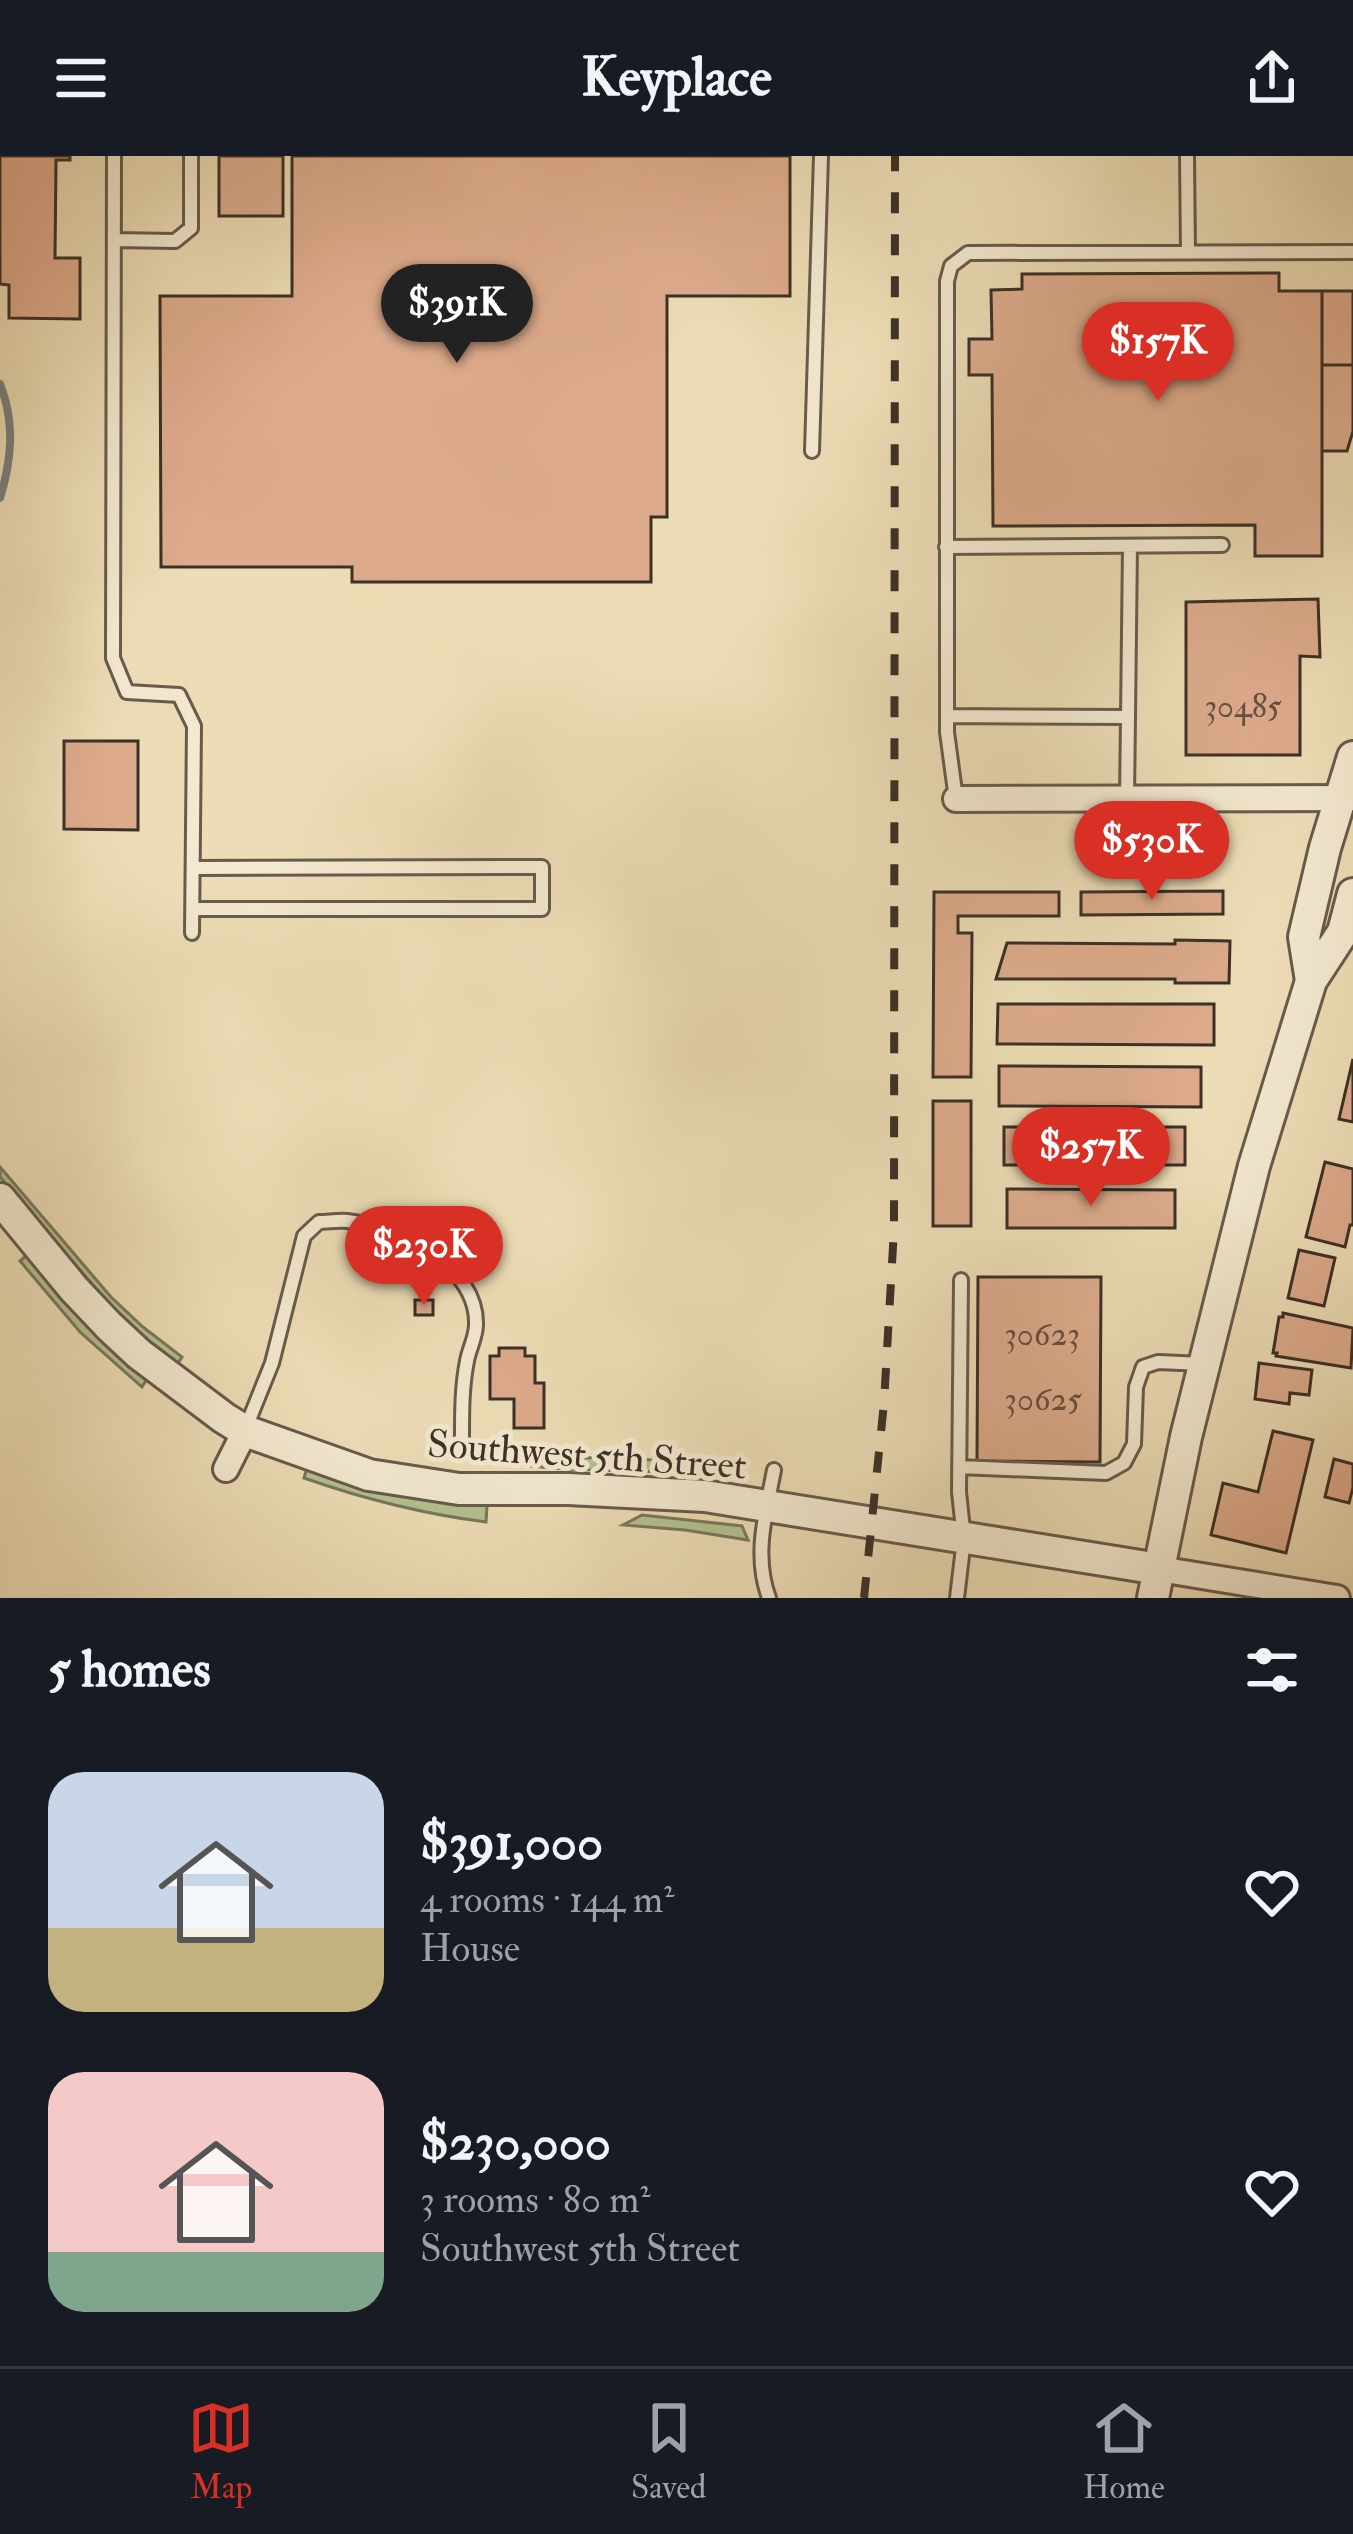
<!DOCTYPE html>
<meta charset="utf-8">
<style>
:root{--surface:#171b24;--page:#242831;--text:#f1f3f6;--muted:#9ea1a6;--line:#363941;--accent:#d93025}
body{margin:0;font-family:"IM FELL Double Pica",serif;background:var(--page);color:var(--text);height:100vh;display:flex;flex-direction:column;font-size:45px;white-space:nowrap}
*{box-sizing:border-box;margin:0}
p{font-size:39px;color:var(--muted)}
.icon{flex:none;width:66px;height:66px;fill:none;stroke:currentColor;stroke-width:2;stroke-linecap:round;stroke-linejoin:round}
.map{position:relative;height:1442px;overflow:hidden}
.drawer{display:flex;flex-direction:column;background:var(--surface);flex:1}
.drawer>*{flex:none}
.price{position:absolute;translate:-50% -102px;padding:0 27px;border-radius:42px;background:var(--accent);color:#fff;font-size:39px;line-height:78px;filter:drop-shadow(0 3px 6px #0008)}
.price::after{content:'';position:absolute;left:50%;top:72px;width:36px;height:27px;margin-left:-18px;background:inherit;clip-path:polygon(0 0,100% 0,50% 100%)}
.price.selected{background:#222;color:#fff}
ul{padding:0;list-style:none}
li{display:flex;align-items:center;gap:36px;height:300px;padding:0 48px}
li span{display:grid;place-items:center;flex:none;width:336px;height:240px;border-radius:36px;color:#555}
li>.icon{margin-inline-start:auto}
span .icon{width:144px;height:144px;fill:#fffc;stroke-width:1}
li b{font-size:51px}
h2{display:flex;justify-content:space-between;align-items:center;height:144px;padding:0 48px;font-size:51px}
header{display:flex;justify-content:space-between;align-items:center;height:156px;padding:0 48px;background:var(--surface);font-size:54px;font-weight:700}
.dock{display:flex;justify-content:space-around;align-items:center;height:168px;border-top:3px solid var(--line);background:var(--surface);font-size:33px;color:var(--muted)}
.dock a{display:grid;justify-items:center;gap:6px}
.dock .selected{color:var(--accent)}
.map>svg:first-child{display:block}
.green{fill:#b4c291;stroke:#78795c;stroke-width:3}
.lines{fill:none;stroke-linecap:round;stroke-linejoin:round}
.stream{stroke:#788280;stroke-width:8}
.building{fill:#ddab8c;stroke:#3b3028;stroke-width:3}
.service-casing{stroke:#685b4c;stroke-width:18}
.minor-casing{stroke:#685b4c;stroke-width:30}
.tertiary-casing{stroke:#685b4c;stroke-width:36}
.service{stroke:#f3e9d0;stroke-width:12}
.minor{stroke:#f3e9d0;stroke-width:24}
.tertiary{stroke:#f3e9d0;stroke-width:30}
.rail{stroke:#3b3028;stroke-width:8;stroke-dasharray:21 21;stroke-linecap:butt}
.labels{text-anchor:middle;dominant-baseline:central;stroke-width:10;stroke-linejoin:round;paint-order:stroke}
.number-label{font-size:33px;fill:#644f41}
.street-label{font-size:39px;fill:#3b3028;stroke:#f3e9d0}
</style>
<header><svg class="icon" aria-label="menu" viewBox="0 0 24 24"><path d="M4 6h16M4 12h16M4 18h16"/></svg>Keyplace<svg class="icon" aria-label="share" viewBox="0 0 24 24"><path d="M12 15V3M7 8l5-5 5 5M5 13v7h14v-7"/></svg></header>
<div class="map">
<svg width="1353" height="1442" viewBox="0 0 1353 1442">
<rect width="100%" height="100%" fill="#edddb6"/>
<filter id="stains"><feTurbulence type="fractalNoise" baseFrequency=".00167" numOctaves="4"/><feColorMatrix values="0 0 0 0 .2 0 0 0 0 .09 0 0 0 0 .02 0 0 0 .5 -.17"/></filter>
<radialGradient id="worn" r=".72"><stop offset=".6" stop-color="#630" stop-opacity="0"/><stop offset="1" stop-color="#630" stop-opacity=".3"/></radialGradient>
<path class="green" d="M 0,1011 L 111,1141 L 143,1171 L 182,1201 L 178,1207 L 138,1177 L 109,1148 L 0,1021 Z
M 28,1098 L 147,1223 L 142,1231 L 80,1176 L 20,1105 Z
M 610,1301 L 706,1308 L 706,1319 C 637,1312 567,1318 499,1305 Z
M 307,1312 L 442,1345 L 487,1349 L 486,1366 C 423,1358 364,1343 304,1322 Z
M 642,1359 L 742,1370 L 748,1384 L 685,1374 L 623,1369 Z"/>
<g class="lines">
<path class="stream" d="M 0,228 C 15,266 12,303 0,342"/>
</g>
<path class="building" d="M 0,0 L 70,0 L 70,4 L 56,4 L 55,102 L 80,102 L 80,163 L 9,162 L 9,129 L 0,128 Z
M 219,0 L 283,0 L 283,60 L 219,60 Z
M 292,0 L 790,0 L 790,140 L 667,140 L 667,361 L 651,361 L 651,426 L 352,426 L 352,411 L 161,411 L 160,140 L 292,140 Z
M 1279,117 L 1279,135 L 1322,135 L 1322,400 L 1255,400 L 1255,369 L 993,370 L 992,219 L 969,219 L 969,183 L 992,183 L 991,134 L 1022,133 L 1022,118 Z
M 1322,135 L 1353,135 L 1353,209 L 1322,209 Z
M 1322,209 L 1353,209 L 1353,275 L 1347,295 L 1322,295 Z
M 1318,443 L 1320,501 L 1300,500 L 1300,599 L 1186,599 L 1186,446 Z
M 64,585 L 138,585 L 138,674 L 64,673 Z
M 1223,735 L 1223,758 L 1081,759 L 1081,736 Z
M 934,736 L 1059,736 L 1059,760 L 958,760 L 958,777 L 972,777 L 971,921 L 933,921 Z
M 1175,784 L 1230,785 L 1229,827 L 1175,827 L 1175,823 L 996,823 L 1007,787 L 1175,788 Z
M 998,848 L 1214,848 L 1214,889 L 997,888 Z
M 1353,903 L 1353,966 L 1339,963 Z
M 999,910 L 1201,911 L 1201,951 L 999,950 Z
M 933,945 L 971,945 L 971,1070 L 933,1070 Z
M 1004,971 L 1185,971 L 1185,1009 L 1004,1009 Z
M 1325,1006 L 1353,1013 L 1353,1069 L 1350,1069 L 1345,1091 L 1306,1081 Z
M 1007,1033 L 1175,1034 L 1175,1072 L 1007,1072 Z
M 1299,1094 L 1335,1102 L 1324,1150 L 1288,1142 Z
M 978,1121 L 1101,1121 L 1100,1306 L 977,1305 Z
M 415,1144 L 433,1144 L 433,1159 L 415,1159 Z
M 1283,1157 L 1353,1172 L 1351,1212 L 1276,1200 L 1277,1197 L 1273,1197 L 1279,1161 L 1283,1161 Z
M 499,1192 L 525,1192 L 525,1200 L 535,1200 L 535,1227 L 544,1227 L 544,1272 L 514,1272 L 514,1243 L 490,1243 L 490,1200 L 499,1200 Z
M 1259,1207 L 1312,1214 L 1309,1239 L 1290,1237 L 1289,1248 L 1255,1243 Z
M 1273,1275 L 1313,1284 L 1286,1397 L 1211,1379 L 1223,1327 L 1258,1336 Z
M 1334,1303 L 1353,1308 L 1353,1331 L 1349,1347 L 1325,1341 Z"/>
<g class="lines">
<defs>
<path id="service" d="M 114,0 L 113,502 L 127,536 L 179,539 L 194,570 L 192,777
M 1187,0 L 1188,96
M 114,84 L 175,85 L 191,72 L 191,0
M 812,295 L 821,0
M 946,391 L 1222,389
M 947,560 L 1128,561 L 1127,643
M 1128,561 L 1130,390
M 956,643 L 947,576 L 947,125 L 951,110 L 968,97 L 1353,96
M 193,753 L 542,753 L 542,711 L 193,712
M 245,1274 L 272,1207 L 304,1080 L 319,1066 C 328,1066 338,1064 347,1065 C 398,1071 478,1110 476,1169 C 476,1181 469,1193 467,1205 C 462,1230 462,1255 462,1281
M 959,1311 L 1106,1317 L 1124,1307 L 1134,1288 L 1136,1231 L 1143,1211 L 1158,1206 L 1203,1208
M 769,1442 C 753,1399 766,1357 774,1314
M 957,1442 L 964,1383 L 959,1336 L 961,1124"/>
<path id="minor" d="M 956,643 L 1353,642
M 226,1313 L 245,1275
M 1159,1413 L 1337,1442"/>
<path id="tertiary" d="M 1311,825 L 1304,781 L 1325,692 L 1353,601
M 0,1043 L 74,1133 L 109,1170 L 139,1198 L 224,1262 L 245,1275 L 369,1319 L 459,1333 L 568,1333 L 705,1340 L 1159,1413
M 1153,1442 L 1186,1281 L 1254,1010 L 1311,825 L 1343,776 L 1353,738"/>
</defs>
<use href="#service" class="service-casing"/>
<use href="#minor" class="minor-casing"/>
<use href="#tertiary" class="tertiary-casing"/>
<use href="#service" class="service"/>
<use href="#minor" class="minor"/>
<use href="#tertiary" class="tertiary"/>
<path class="rail" d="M 864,1442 L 884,1247 L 894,1073 L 895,0"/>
</g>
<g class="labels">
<g class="number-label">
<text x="1243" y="550">30485</text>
<text x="1042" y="1178">30623</text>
<text x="1043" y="1243">30625</text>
</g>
<g class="street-label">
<text transform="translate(587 1299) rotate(4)">Southwest 5th Street</text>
</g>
</g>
<rect width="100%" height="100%" filter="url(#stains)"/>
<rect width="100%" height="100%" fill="url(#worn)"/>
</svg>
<b class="price selected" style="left:457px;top:210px">$391K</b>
<b class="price" style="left:1158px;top:248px">$157K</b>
<b class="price" style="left:1152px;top:747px">$530K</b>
<b class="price" style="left:1091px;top:1053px">$257K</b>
<b class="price" style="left:424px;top:1152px">$230K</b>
</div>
<section class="drawer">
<h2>5 homes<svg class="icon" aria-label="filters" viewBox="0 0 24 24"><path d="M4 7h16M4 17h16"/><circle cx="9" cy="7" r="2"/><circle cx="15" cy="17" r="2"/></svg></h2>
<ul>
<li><span style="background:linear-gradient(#c9d6e8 65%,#c2b280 0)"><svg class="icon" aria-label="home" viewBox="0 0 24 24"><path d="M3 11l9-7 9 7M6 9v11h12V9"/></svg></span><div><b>$391,000</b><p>4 rooms · 144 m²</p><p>House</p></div><svg class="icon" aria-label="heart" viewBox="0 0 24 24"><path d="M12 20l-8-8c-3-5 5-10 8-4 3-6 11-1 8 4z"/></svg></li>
<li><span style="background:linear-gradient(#f6c9c9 75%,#7fa58c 0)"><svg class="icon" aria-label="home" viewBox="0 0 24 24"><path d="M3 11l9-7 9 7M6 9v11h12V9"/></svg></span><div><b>$230,000</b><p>3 rooms · 80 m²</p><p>Southwest 5th Street</p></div><svg class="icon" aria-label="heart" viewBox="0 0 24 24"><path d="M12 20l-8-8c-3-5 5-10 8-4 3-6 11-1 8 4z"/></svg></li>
</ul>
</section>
<nav class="dock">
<a class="selected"><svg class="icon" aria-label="map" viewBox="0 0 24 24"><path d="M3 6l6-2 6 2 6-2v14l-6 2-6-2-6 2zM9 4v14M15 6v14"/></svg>Map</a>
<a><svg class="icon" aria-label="saved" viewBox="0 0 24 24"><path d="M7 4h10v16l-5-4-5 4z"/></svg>Saved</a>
<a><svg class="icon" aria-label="home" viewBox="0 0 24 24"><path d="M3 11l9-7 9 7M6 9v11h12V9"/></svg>Home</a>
</nav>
